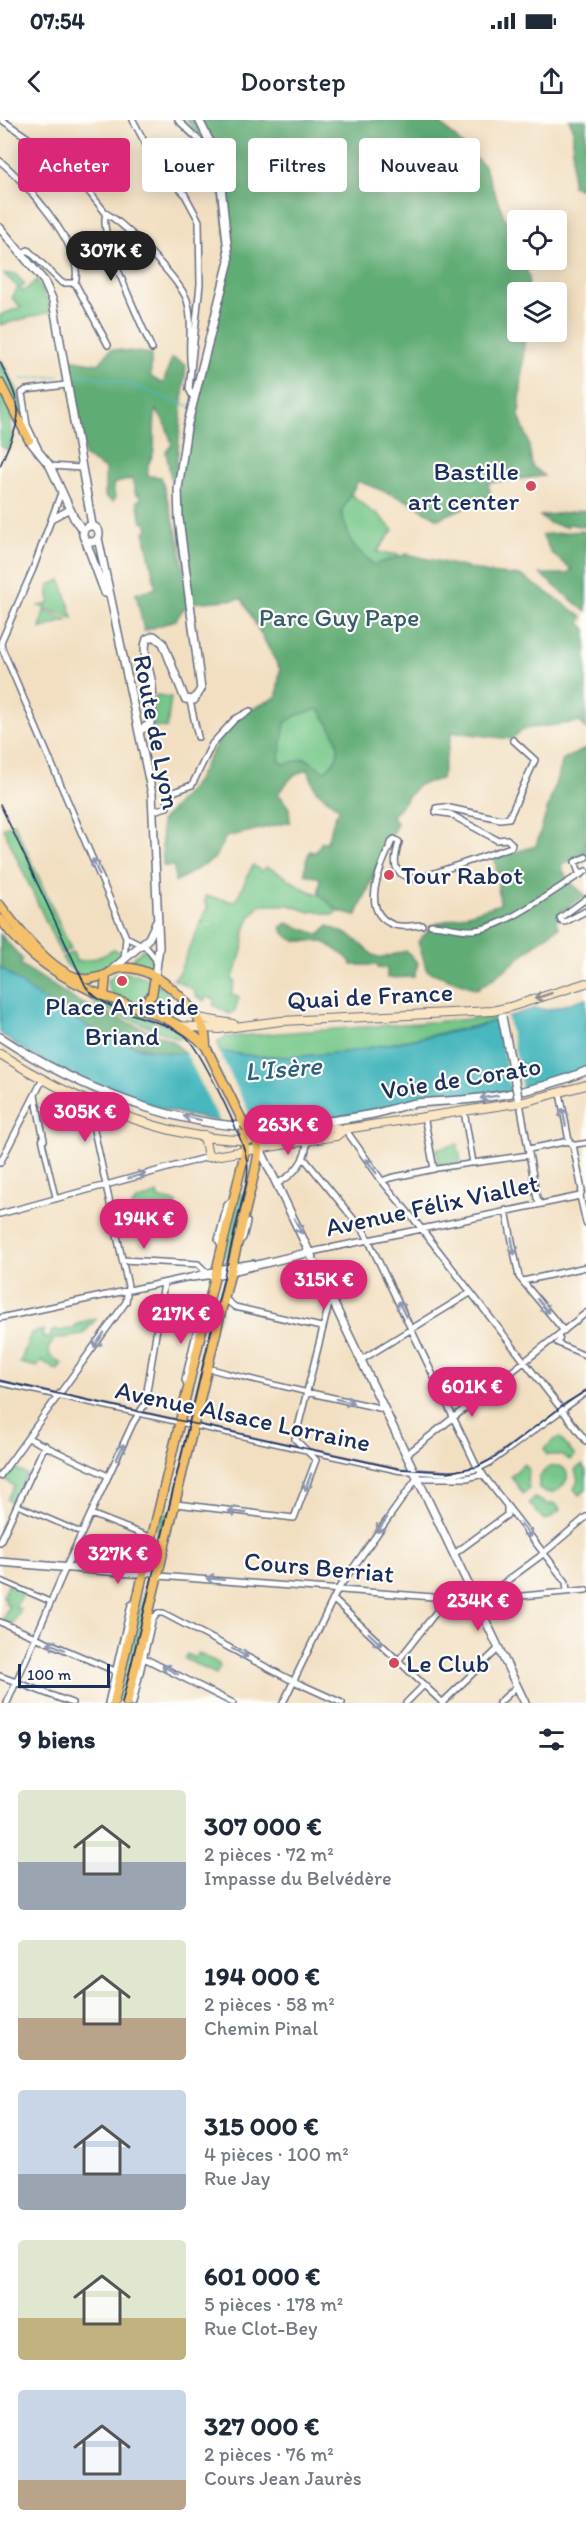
<!DOCTYPE html>
<html lang="fr">
<meta charset="utf-8">
<style>
:root{--surface:#fff;--page:#f6f6f7;--text:#1f2937;--muted:#747a83;--accent:#db2777}
body{margin:0;font-family:Itim,sans-serif;background:var(--page);color:var(--text);height:100vh;display:flex;flex-direction:column;font-size:22px;white-space:nowrap}
*{box-sizing:border-box;margin:0}
p{font-size:20px;color:var(--muted)}
.icon{flex:none;width:33px;height:33px;fill:none;stroke:currentColor;stroke-width:2;stroke-linecap:round;stroke-linejoin:round}
.map{position:relative;height:1583px;overflow:hidden}
.details{display:flex;flex-direction:column;background:var(--surface);flex:1}
.details>*{flex:none}
.hud{position:absolute;left:18px;top:18px;width:550px;height:54px;display:flex;gap:12px}
.buttons{position:absolute;left:507px;top:90px;display:grid;gap:12px}
.buttons a{display:grid;place-items:center;width:60px;height:60px;border-radius:6px;background:var(--surface);box-shadow:0 3px 15px #0003;font-size:30px}
.scale{position:absolute;left:18px;bottom:15px;width:92px;box-sizing:border-box;padding-left:6px;border:3px solid #1b2f5e;border-top:0;font-size:16px;line-height:21px;white-space:nowrap;color:#1b2f5e;-webkit-text-stroke:4px #fdfcf7;paint-order:stroke}
.price{position:absolute;translate:-50% -51px;padding:0 14px;border-radius:21px;background:var(--accent);color:#fff;font-size:20px;line-height:39px;filter:drop-shadow(0 2px 3px #0008)}
.price::after{content:'';position:absolute;left:50%;top:36px;width:18px;height:14px;margin-left:-9px;background:inherit;clip-path:polygon(0 0,100% 0,50% 100%)}
.price.selected{background:#222;color:#fff}
ul{padding:0;list-style:none}
li{display:flex;align-items:center;gap:18px;height:150px;padding:0 18px}
li span{display:grid;place-items:center;flex:none;width:168px;height:120px;border-radius:6px;color:#555}
li>.icon{margin-inline-start:auto}
span .icon{width:72px;height:72px;fill:#fffc;stroke-width:1}
li b{font-size:26px}
h2{display:flex;justify-content:space-between;align-items:center;height:72px;padding:0 18px;font-size:26px}
.chip{padding:0 21px;border-radius:6px;background:var(--surface);box-shadow:0 3px 15px #0003;font-size:21px;line-height:54px}
.chip.selected{background:var(--accent);color:#fff}
.status{display:flex;justify-content:space-between;align-items:center;height:42px;padding:0 30px;background:var(--surface);direction:ltr}
.status svg{height:16px;fill:currentColor}
header{display:flex;justify-content:space-between;align-items:center;height:78px;padding:0 18px;background:var(--surface);font-size:27px;font-weight:600}
.map>svg:first-child{display:block}
.green{fill:#76c789;stroke:#487b74;stroke-width:1.5}
.forest{fill:#60ac75;stroke:#3e6e6a;stroke-width:1.5;fill-rule:evenodd}
.water{fill:#49b8be;stroke:#32748e;stroke-width:1.5}
.pier{fill:#f2dfc1}
.lines{fill:none;stroke-linecap:round;stroke-linejoin:round}
.stream{stroke:#49b8be;stroke-width:1.5}
.pedestrian-casing{stroke:#666d81;stroke-width:7}
.minor-casing{stroke:#666d81;stroke-width:8}
.tertiary-casing{stroke:#666d81;stroke-width:10}
.secondary-casing{stroke:#666d81;stroke-width:10}
.primary-casing{stroke:#666d81;stroke-width:11}
.trunk-casing{stroke:#666d81;stroke-width:11}
.pedestrian{stroke:#fff;stroke-width:4}
.minor{stroke:#fff;stroke-width:5}
.tertiary{stroke:#fff;stroke-width:7}
.secondary{stroke:#fbe6c3;stroke-width:8}
.primary{stroke:#f4c16a;stroke-width:8}
.trunk{stroke:#f4c16a;stroke-width:8}
.tram{stroke:#1b2f5e;stroke-width:1.5}
.tertiary-bridge-casing{stroke:#666d81;stroke-width:10;stroke-linecap:butt}
.primary-bridge-casing{stroke:#666d81;stroke-width:11;stroke-linecap:butt}
.tertiary-bridge{stroke:#fff;stroke-width:7}
.primary-bridge{stroke:#f4c16a;stroke-width:8}
.oneway{stroke:#8d97ae}
.oneway2{stroke:#8b8a90}
.poi-dot{fill:#d1495b;stroke:#fdfcf7;stroke-width:2}
.labels{text-anchor:middle;dominant-baseline:central;stroke-width:4.5;stroke-linejoin:round;paint-order:stroke}
.poi-label{font-size:26px;fill:#1b2f5e;stroke:#fdfcf7;text-anchor:start}
.park-label{font-size:26px;fill:#365d6b;stroke:#fdfcf7}
.street-label{font-size:26px;fill:#1b2f5e;stroke:#fdfcf7}
.water-label{font-size:27px;font-style:italic;fill:#2b5f80;stroke:#fdfcf7}
</style>
<div class="status"><b>07:54</b><svg viewBox="0 0 49 12"><path d="M0 12V9h3v3zM5 12V6h3v6zM10 12V3h3v9zM15 12V0h3v12zM26 1h20v11H26zM47 4h2v5h-2z"/></svg></div>
<header><svg class="icon" aria-label="back" viewBox="0 0 24 24"><path d="M15 5l-7 7 7 7"/></svg>Doorstep<svg class="icon" aria-label="share" viewBox="0 0 24 24"><path d="M12 15V3M7 8l5-5 5 5M5 13v7h14v-7"/></svg></header>
<div class="map">
<svg width="586" height="1583" viewBox="0 0 586 1583">
<rect width="100%" height="100%" fill="#fdfcf7"/>
<filter id="ink" filterUnits="userSpaceOnUse"><feTurbulence type="fractalNoise" baseFrequency=".0167" numOctaves="2"/><feDisplacementMap in="SourceGraphic" scale="12" xChannelSelector="R" yChannelSelector="G"/><feConvolveMatrix kernelMatrix="1 2 1 2 8 2 1 2 1" color-interpolation-filters="sRGB"/></filter>
<filter id="wash" filterUnits="userSpaceOnUse"><feTurbulence type="fractalNoise" baseFrequency=".008" numOctaves="4" result="noise"/><feDisplacementMap in="SourceGraphic" scale="24" xChannelSelector="R" yChannelSelector="G"/><feGaussianBlur stdDeviation="1.35" result="paint"/><feColorMatrix in="noise" values="0 0 0 0 0 0 0 0 0 0 0 0 0 0 0 0 0 1.4 0 .05"/><feComposite in="paint" operator="in"/></filter>
<g filter="url(#wash)">
<rect width="100%" height="100%" fill="#f2dfc1"/>
<path class="green" d="M 4,154 L 15,154 L 25,164 L 20,169 L 23,172 L 37,160 L 49,184 L 50,192 L 0,205 L 0,195 L 21,187 L 12,178 L 18,167 Z
M 0,238 C 8,255 27,280 21,299 L 0,257 Z
M 0,266 L 13,297 L 10,308 L 14,316 L 8,330 L 0,326 Z
M 351,374 L 373,393 L 376,392 L 393,410 L 377,432 L 399,435 L 401,440 L 391,697 L 397,703 L 356,796 L 338,791 L 333,795 L 314,791 L 310,792 L 290,785 L 261,785 L 250,797 L 245,811 L 243,828 L 232,860 L 235,861 L 231,875 L 239,877 L 235,890 L 230,894 L 213,885 L 215,880 L 207,876 L 204,881 L 196,876 L 193,869 L 173,859 L 178,855 L 208,785 L 205,783 L 206,776 L 235,782 L 253,745 L 261,751 L 267,747 C 286,754 299,770 319,774 L 320,758 L 305,754 L 306,741 L 310,731 L 315,733 L 322,722 L 327,722 L 335,697 L 340,689 L 316,670 L 308,649 L 294,655 L 277,673 L 226,681 L 259,587 L 277,577 L 280,549 L 242,479 Z
M 61,460 L 73,498 L 39,486 L 49,484 L 49,465 Z
M 44,490 L 68,500 L 40,509 Z
M 156,575 L 171,577 L 167,608 L 152,606 Z
M 14,703 L 71,829 L 61,834 L 3,708 Z
M 114,829 L 121,833 C 106,855 76,865 62,837 L 73,832 L 76,841 C 90,841 103,837 114,829 Z
M 143,829 C 152,834 154,840 153,849 L 129,843 Z
M 116,853 C 127,852 140,854 150,860 L 148,876 C 144,879 141,883 135,884 C 122,884 108,875 107,861 Z
M 157,864 L 171,874 L 166,878 L 171,898 L 145,888 L 154,878 Z
M 82,871 L 186,913 L 186,916 L 179,919 L 98,886 Z
M 498,897 L 495,902 L 348,932 L 293,937 L 256,936 L 219,932 L 218,921 L 227,917 Z
M 458,1024 L 461,1042 L 439,1046 L 436,1029 Z
M 157,1073 L 158,1078 L 177,1082 L 170,1110 L 128,1100 C 133,1072 141,1084 157,1073 Z
M 238,1073 L 245,1075 L 230,1137 L 223,1139 Z
M 94,1198 L 96,1199 L 82,1215 L 54,1219 L 49,1228 L 50,1236 L 62,1244 L 57,1251 L 42,1241 L 37,1247 L 20,1243 L 31,1213 L 44,1210 L 42,1216 L 49,1219 L 52,1211 L 56,1209 L 59,1211 L 75,1208 L 75,1205 Z
M 560,1318 L 575,1336 L 570,1340 L 559,1335 L 547,1335 L 544,1329 L 555,1319 Z
M 524,1344 L 529,1350 L 527,1358 L 529,1369 L 523,1374 L 511,1356 Z
M 582,1345 L 586,1351 L 586,1370 L 579,1375 L 574,1369 L 578,1361 L 575,1349 Z
M 553,1346 C 562,1345 568,1349 567,1359 C 561,1371 551,1377 539,1369 L 539,1357 L 546,1349 Z
M 12,1347 L 27,1354 L 13,1384 L 7,1379 L 14,1366 L 4,1359 Z
M 534,1378 L 547,1384 L 556,1384 L 560,1390 L 549,1399 L 544,1400 L 529,1383 Z
M 162,1392 L 170,1394 L 159,1442 L 150,1442 Z
M 8,1464 L 25,1471 L 15,1487 L 21,1489 L 12,1505 L 2,1501 L 9,1485 L 5,1483 L 6,1479 L 3,1477 Z
M 145,1467 L 151,1467 L 124,1580 L 118,1579 Z
M 198,1533 L 218,1543 L 220,1546 L 216,1554 L 185,1539 L 187,1534 L 195,1538 Z"/>
<path class="forest" d="M 186,0 L 437,0 L 484,46 L 517,129 L 518,140 L 522,140 L 529,156 L 528,172 L 518,172 L 518,212 L 525,212 L 519,296 L 528,320 L 532,346 L 544,356 L 488,363 L 491,376 L 438,399 L 406,380 L 358,361 L 341,392 L 352,424 L 374,445 L 407,434 L 489,453 L 522,456 L 583,497 L 580,503 L 586,509 L 586,609 L 580,602 L 524,609 L 511,619 L 452,612 L 441,659 L 418,665 L 391,697 L 397,703 L 356,796 L 338,791 L 319,774 L 320,758 L 305,754 L 306,741 L 310,731 L 315,733 L 322,722 L 327,722 L 335,697 L 340,689 L 316,670 L 308,649 L 294,655 L 278,673 L 289,688 L 290,702 L 226,717 L 214,739 L 175,762 L 174,746 L 163,746 L 161,702 L 196,662 L 226,605 L 238,596 L 277,577 L 280,549 L 242,479 L 190,483 L 177,381 L 185,321 L 229,146 L 217,37 ZM 319,589 C 332,609 352,633 324,651 L 305,638 L 285,644 L 279,641 L 285,603 L 297,595 Z
M 569,0 L 586,0 L 586,58 L 580,69 L 572,66 L 573,8 Z
M 111,229 L 151,234 L 151,257 L 163,264 L 172,238 L 186,245 L 174,373 L 166,332 L 172,324 L 165,303 L 156,290 C 153,303 155,315 154,329 C 153,341 146,339 148,356 L 161,357 L 179,420 L 188,488 L 183,489 L 176,500 L 144,511 L 136,473 L 156,468 L 144,412 L 148,410 L 146,402 L 142,403 L 137,381 L 141,380 L 139,374 L 136,375 L 132,359 L 113,364 L 115,378 L 113,382 L 105,377 L 105,349 L 85,337 L 68,239 L 99,244 Z
M 586,390 L 586,407 L 568,404 L 567,407 L 549,403 L 540,396 Z
M 581,411 L 586,412 L 586,492 L 540,454 L 566,454 L 572,450 L 552,434 L 542,415 Z
M 586,629 L 586,733 L 561,745 L 567,759 L 586,776 L 560,792 L 556,803 L 559,807 C 529,826 507,853 476,869 L 427,851 L 418,822 L 433,805 L 500,784 L 495,738 L 536,726 L 563,639 Z
M 287,803 L 320,815 L 328,806 L 351,816 L 373,835 L 381,838 L 406,831 L 418,843 L 414,857 L 387,858 L 387,848 L 378,848 L 378,845 L 352,845 C 348,837 346,837 339,832 C 333,829 329,824 323,822 C 306,818 292,829 281,808 Z
M 0,814 L 22,839 L 21,845 L 77,881 L 173,921 L 185,934 C 120,932 47,890 0,847 Z"/>
<path class="water" d="M 0,847 L 36,875 L 97,912 L 139,928 L 168,933 L 198,934 L 223,932 L 256,936 L 293,937 L 348,932 L 473,908 L 535,888 L 548,890 L 586,878 L 586,948 C 553,963 518,973 481,976 C 465,978 448,977 432,979 C 379,987 325,1004 271,1005 C 190,1007 64,963 0,913 Z"/>
<path class="pier" d="M 507,896 L 519,949 L 522,971 L 512,973 L 506,952 L 507,949 L 496,899 Z
M 218,929 L 254,1003 L 222,1006 L 185,931 Z"/>
<g class="lines">
<path class="stream" d="M 70,255 C 113,254 150,274 190,286
M 21,259 L 59,256"/>
</g>
</g>
<g filter="url(#ink)">
<g class="lines">
<defs>
<path id="pedestrian" d="M 42,1020 L 56,1079
M 573,1025 L 586,1023
M 434,1049 L 473,1043
M 558,1216 L 560,1219 L 557,1223 L 586,1236
M 226,1253 L 306,1272
M 0,1263 L 399,1351 L 456,1354 L 478,1349 L 490,1343 L 586,1273
M 17,1385 L 82,1413
M 0,1460 L 51,1482"/>
<path id="minor" d="M 2,0 C 26,17 54,34 75,55 C 82,62 104,92 107,94 C 126,105 179,159 187,180 C 194,202 187,226 191,248
M 133,0 L 154,40 L 162,52 L 184,73 L 199,101 L 200,164 L 189,269 L 194,279
M 178,0 L 204,25 L 214,28
M 0,41 C 25,62 86,128 75,163 L 62,163 L 28,130 L 22,133
M 106,94 C 97,113 142,205 152,229
M 75,163 L 108,225
M 38,328 L 27,305 L 22,273 L 26,270 L 66,265
M 50,346 L 82,348
M 61,373 L 33,449 L 1,522 L 2,528 L 126,817 L 124,839
M 53,398 L 70,389
M 190,581 L 198,617
M 153,691 L 167,687 L 168,674 L 192,665 L 212,624 L 235,599 L 250,591
M 580,755 L 575,742 L 586,737
M 586,779 L 560,798 L 561,801 L 565,802 L 586,791
M 422,805 C 413,805 403,808 394,805 C 357,792 382,744 392,721 L 394,719 L 399,722 C 393,742 391,756 417,759 L 511,727 L 512,724 L 507,719 L 497,720 L 450,694 L 436,692 L 436,688 L 445,687 L 500,699 L 509,698 L 535,640 L 513,620
M 431,805 C 446,805 459,811 473,810 C 505,809 557,767 586,751
M 126,817 L 146,827 L 157,841
M 560,973 L 569,1021 L 573,1025 L 582,1070 L 580,1076 L 586,1103
M 35,975 L 44,1020
M 520,983 L 537,1078 L 540,1083
M 464,991 L 473,1043 L 529,1035
M 345,1009 L 382,1061 L 421,1108 L 586,1321
M 529,1029 L 569,1021
M 303,1037 L 365,1113 L 477,1347 L 566,1462 L 567,1472
M 0,1043 L 43,959
M 382,1061 L 390,1058 L 434,1049 L 424,996
M 276,1064 C 293,1056 307,1040 307,1021
M 506,1090 L 519,1157 L 564,1211
M 0,1094 L 208,1037
M 240,1121 L 243,1118 L 247,1102
M 222,1126 L 218,1120 L 227,1085 L 232,1080
M 311,1132 L 580,1076
M 122,1140 L 198,1144 L 206,1152
M 192,1158 L 215,1155
M 523,1161 L 586,1147
M 225,1179 L 235,1187 L 321,1207
M 0,1198 L 190,1157 L 217,1150
M 361,1240 L 470,1173
M 206,1250 L 211,1249 L 226,1253
M 188,1266 L 185,1260 L 200,1196 L 207,1192
M 306,1272 L 384,1289
M 28,1318 L 108,1356
M 406,1335 L 586,1193
M 0,1356 L 126,1182 L 128,1166 L 92,1001 L 94,984
M 176,1384 L 294,1398 L 316,1340 L 295,1319 L 331,1176
M 91,1394 L 152,1418
M 0,1422 L 45,1325
M 454,1434 L 507,1395 L 507,1388
M 159,1456 L 459,1479 L 501,1478 L 586,1470
M 485,1477 L 539,1437 L 586,1397
M 333,1479 L 443,1583
M 153,1499 L 158,1493 L 163,1493 L 289,1559 L 342,1583
M 0,1502 L 115,1551
M 144,1538 L 233,1583
M 398,1541 L 437,1491 L 440,1478
M 0,1556 L 72,1583
M 7,1583 L 66,1447 L 133,1303 L 145,1284 L 164,1163
M 108,1583 L 131,1485 L 138,1480
M 133,1583 L 153,1497
M 283,1583 L 338,1469 L 417,1358 L 467,1358 L 483,1354
M 406,1583 L 423,1566
M 442,1583 L 499,1528
M 499,1583 L 517,1566"/>
<path id="tertiary" d="M 0,108 L 44,161 L 53,181 L 92,405
M 29,320 L 50,346 L 74,398 L 83,411
M83 414a8 8 0 1 1 16 0a8 8 0 1 1-16 0Z
M 98,418 L 152,674 L 159,827 L 155,856
M 85,419 L 105,473
M 139,611 L 150,604 C 152,592 153,578 152,566 C 151,552 141,533 147,519 L 154,516 L 163,523 L 185,579 L 194,580 L 201,569 L 179,399 L 178,369 L 187,307 L 229,141 L 218,38 L 199,0
M 114,848 L 149,818 L 156,803
M 0,917 C 76,967 185,1013 278,1006 C 309,1004 342,1000 373,994 C 387,991 402,985 417,983 C 438,981 459,981 480,978 C 516,974 553,965 586,951
M 260,1029 L 525,1583
M 217,1150 L 253,1144
M 215,1155 L 311,1132
M 0,1442 L 143,1454 L 150,1451 L 159,1456"/>
<path id="secondary" d="M 198,898 L 233,904
M 181,906 L 219,909 L 281,901 L 492,891 L 510,887 L 586,863
M 0,934 C 65,976 165,1020 243,1020 C 274,1020 304,1013 334,1008 L 345,1009 L 524,982 L 586,965
M 204,1015 L 208,1037 L 336,1016 L 345,1009"/>
<path id="primary" d="M 138,889 L 152,875 L 155,856
M 206,927 C 206,920 206,914 203,908 C 191,879 137,829 106,855 L 104,876 C 138,889 181,898 206,927 L 244,1004
M 114,1583 L 143,1454 L 245,1032 L 244,1008
M 127,1583 L 255,1051 C 259,1030 262,1026 247,1008"/>
<path id="trunk" d="M 0,263 L 29,320
M 0,785 C 17,808 53,855 83,859 C 91,860 98,857 106,855
M 0,799 C 29,838 60,858 104,876"/>
</defs>
<use href="#pedestrian" class="pedestrian-casing"/>
<use href="#minor" class="minor-casing"/>
<use href="#tertiary" class="tertiary-casing"/>
<use href="#secondary" class="secondary-casing"/>
<use href="#primary" class="primary-casing"/>
<use href="#trunk" class="trunk-casing"/>
<use href="#pedestrian" class="pedestrian"/>
<use href="#minor" class="minor"/>
<use href="#tertiary" class="tertiary"/>
<use href="#secondary" class="secondary"/>
<use href="#primary" class="primary"/>
<use href="#trunk" class="trunk"/>
<path class="tram" d="M 0,242 C 26,294 22,294 0,346
M 0,684 L 86,867 C 109,896 154,895 184,915 C 199,926 244,1020 247,1041 C 249,1049 247,1056 246,1064 L 122,1583
M 0,1261 L 399,1349 L 448,1352 L 477,1347 L 496,1337 L 566,1283 L 586,1271"/>
<defs>
<path id="tertiary-bridge" d="M 502,897 L 518,977"/>
<path id="primary-bridge" d="M 244,1004 L 247,1008"/>
</defs>
<use href="#tertiary-bridge" class="tertiary-bridge-casing"/>
<use href="#primary-bridge" class="primary-bridge-casing"/>
<use href="#tertiary-bridge" class="tertiary-bridge"/>
<use href="#primary-bridge" class="primary-bridge"/>
</g>
<defs><path id="oneway-shaft" d="M-6 0H5M1.5-3L5.5 0L1.5 3" fill="none" stroke-width="1.6" stroke-linecap="round" stroke-linejoin="round" transform="scale(1.5)"/></defs>
<g class="oneway">
<use href="#oneway-shaft" transform="translate(96 747) rotate(-113)"/>
<use href="#oneway-shaft" transform="translate(489 977) rotate(171)"/>
<use href="#oneway-shaft" transform="translate(564 997) rotate(-101)"/>
<use href="#oneway-shaft" transform="translate(192 998) rotate(-166)"/>
<use href="#oneway-shaft" transform="translate(371 1046) rotate(-127)"/>
<use href="#oneway-shaft" transform="translate(137 1056) rotate(-15)"/>
<use href="#oneway-shaft" transform="translate(298 1106) rotate(62)"/>
<use href="#oneway-shaft" transform="translate(513 1126) rotate(80)"/>
<use href="#oneway-shaft" transform="translate(543 1186) rotate(51)"/>
<use href="#oneway-shaft" transform="translate(402 1189) rotate(-116)"/>
<use href="#oneway-shaft" transform="translate(99 1220) rotate(125)"/>
<use href="#oneway-shaft" transform="translate(345 1281) rotate(13)"/>
<use href="#oneway-shaft" transform="translate(120 1332) rotate(-65)"/>
<use href="#oneway-shaft" transform="translate(308 1362) rotate(110)"/>
<use href="#oneway-shaft" transform="translate(237 1392) rotate(-173)"/>
<use href="#oneway-shaft" transform="translate(382 1405) rotate(125)"/>
<use href="#oneway-shaft" transform="translate(526 1410) rotate(52)"/>
<use href="#oneway-shaft" transform="translate(215 1459) rotate(-175)"/>
<use href="#oneway-shaft" transform="translate(375 1519) rotate(44)"/>
<use href="#oneway-shaft" transform="translate(56 1526) rotate(-157)"/>
<use href="#oneway-shaft" transform="translate(240 1533) rotate(28)"/>
<use href="#oneway-shaft" transform="translate(170 1550) rotate(-152)"/>
</g>
<use class="oneway2" href="#oneway-shaft" transform="translate(543 876) rotate(161)"/>
</g>
<g class="poi-dot">
<circle cx="531" cy="366" r="6"/>
<circle cx="389" cy="755" r="6"/>
<circle cx="122" cy="861" r="6"/>
<circle cx="394" cy="1543" r="6"/>
</g>
<g class="labels">
<g class="poi-label">
<text x="519" y="351" text-anchor="end">Bastille<tspan x="519" dy="30">art center</tspan></text>
<text x="401" y="755">Tour Rabot</text>
<text x="122" y="886" text-anchor="middle">Place Aristide<tspan x="122" dy="30">Briand</tspan></text>
<text x="406" y="1543">Le Club</text>
</g>
<g class="park-label">
<text x="339" y="497">Parc Guy Pape</text>
</g>
<g class="street-label">
<text transform="translate(157 612) rotate(79)">Route de Lyon</text>
<text transform="translate(370 876) rotate(-3)">Quai de France</text>
<text transform="translate(461 958) rotate(-9)">Voie de Corato</text>
<text transform="translate(432 1085) rotate(-12)">Avenue Félix Viallet</text>
<text transform="translate(243 1296) rotate(12)">Avenue Alsace Lorraine</text>
<text transform="translate(319 1447) rotate(5)">Cours Berriat</text>
</g>
<g class="water-label">
<text transform="translate(283 948) rotate(-5)">L'Isère</text>
</g>
</g>
</svg>
<div class="buttons">
<a><svg class="icon" aria-label="locate" viewBox="0 0 24 24"><circle cx="12" cy="12" r="6"/><path d="M12 2v4M12 18v4M2 12h4M18 12h4"/></svg></a>
<a><svg class="icon" aria-label="layers" viewBox="0 0 24 24"><path d="M12 4l9 5-9 5-9-5zM3 14l9 5 9-5"/></svg></a>
</div>
<div class="scale">100 m</div>
<b class="price selected" style="left:111px;top:162px">307K €</b>
<b class="price" style="left:85px;top:1023px">305K €</b>
<b class="price" style="left:288px;top:1036px">263K €</b>
<b class="price" style="left:144px;top:1130px">194K €</b>
<b class="price" style="left:324px;top:1191px">315K €</b>
<b class="price" style="left:181px;top:1225px">217K €</b>
<b class="price" style="left:472px;top:1298px">601K €</b>
<b class="price" style="left:118px;top:1465px">327K €</b>
<b class="price" style="left:478px;top:1512px">234K €</b>
<div class="hud">
<a class="chip selected">Acheter</a>
<a class="chip">Louer</a>
<a class="chip">Filtres</a>
<a class="chip">Nouveau</a>
</div>
</div>
<section class="details">
<h2>9 biens<svg class="icon" aria-label="filters" viewBox="0 0 24 24"><path d="M4 7h16M4 17h16"/><circle cx="9" cy="7" r="2"/><circle cx="15" cy="17" r="2"/></svg></h2>
<ul>
<li><span style="background:linear-gradient(#dfe7d0 60%,#9aa5b1 0)"><svg class="icon" aria-label="home" viewBox="0 0 24 24"><path d="M3 11l9-7 9 7M6 9v11h12V9"/></svg></span><div><b>307 000 €</b><p>2 pièces · 72 m²</p><p>Impasse du Belvédère</p></div></li>
<li><span style="background:linear-gradient(#dfe7d0 65%,#b9a48a 0)"><svg class="icon" aria-label="home" viewBox="0 0 24 24"><path d="M3 11l9-7 9 7M6 9v11h12V9"/></svg></span><div><b>194 000 €</b><p>2 pièces · 58 m²</p><p>Chemin Pinal</p></div></li>
<li><span style="background:linear-gradient(#c9d6e8 70%,#9aa5b1 0)"><svg class="icon" aria-label="home" viewBox="0 0 24 24"><path d="M3 11l9-7 9 7M6 9v11h12V9"/></svg></span><div><b>315 000 €</b><p>4 pièces · 100 m²</p><p>Rue Jay</p></div></li>
<li><span style="background:linear-gradient(#dfe7d0 65%,#c2b280 0)"><svg class="icon" aria-label="home" viewBox="0 0 24 24"><path d="M3 11l9-7 9 7M6 9v11h12V9"/></svg></span><div><b>601 000 €</b><p>5 pièces · 178 m²</p><p>Rue Clot-Bey</p></div></li>
<li><span style="background:linear-gradient(#c9d6e8 75%,#b9a48a 0)"><svg class="icon" aria-label="home" viewBox="0 0 24 24"><path d="M3 11l9-7 9 7M6 9v11h12V9"/></svg></span><div><b>327 000 €</b><p>2 pièces · 76 m²</p><p>Cours Jean Jaurès</p></div></li>
</ul>
</section>
